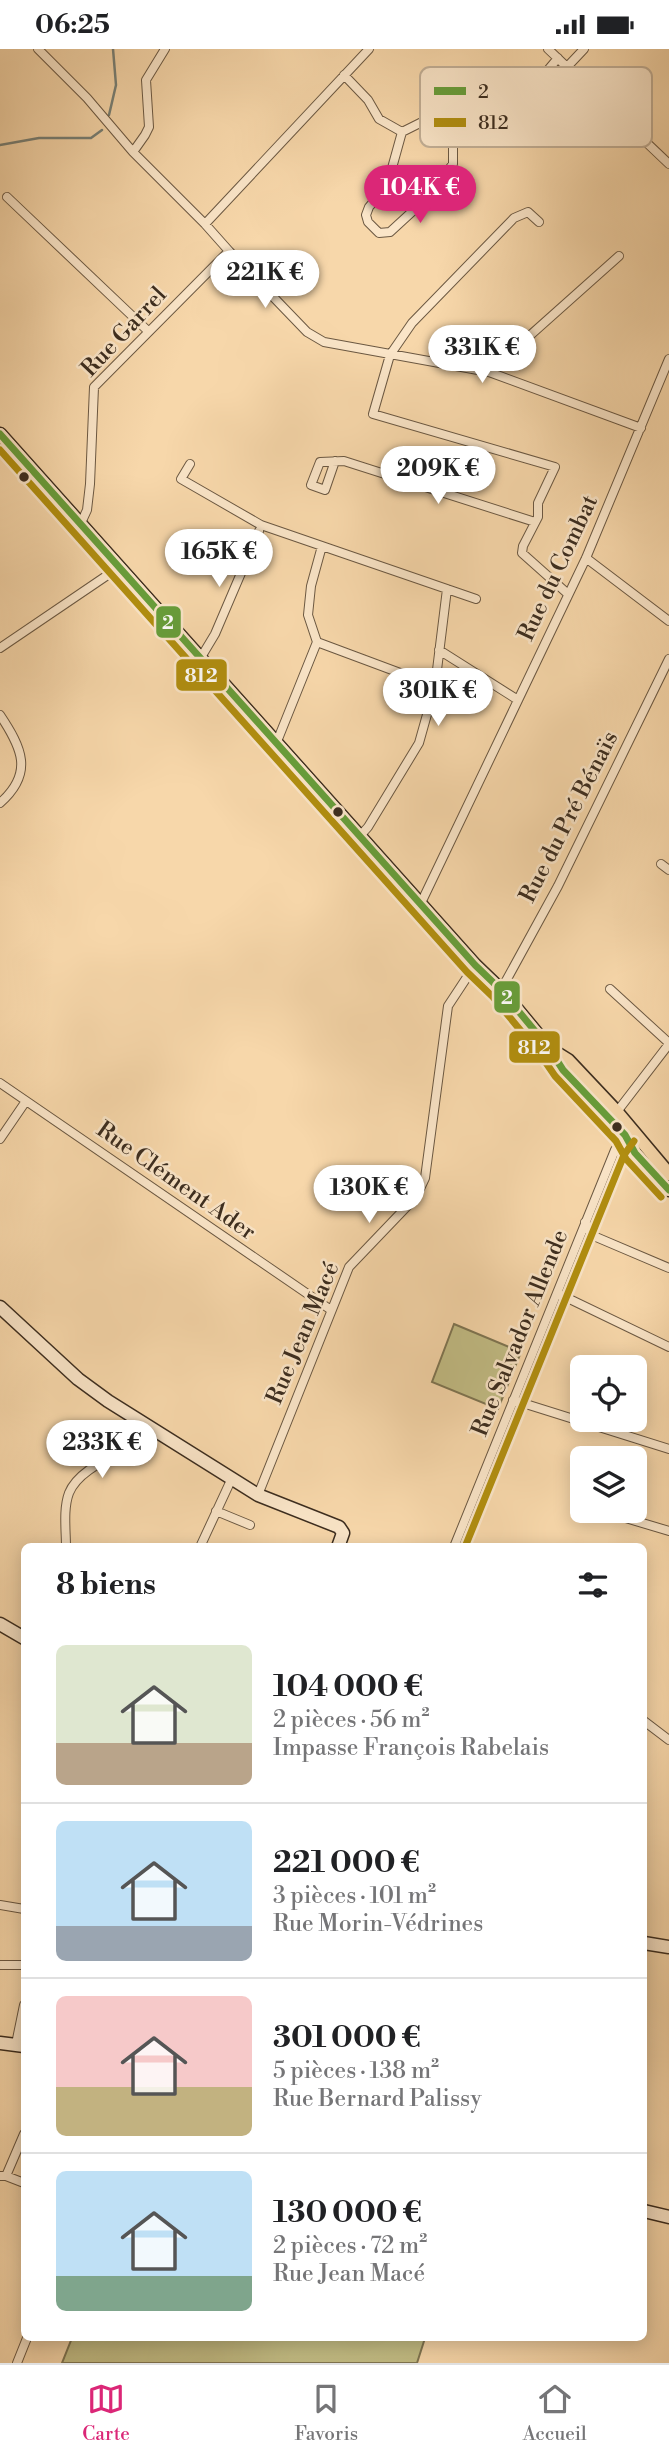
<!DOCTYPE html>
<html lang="fr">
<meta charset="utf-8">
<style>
:root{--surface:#fff;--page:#f6f6f6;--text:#202124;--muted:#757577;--line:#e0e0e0;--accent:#db2777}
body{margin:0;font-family:"Libre Bodoni",serif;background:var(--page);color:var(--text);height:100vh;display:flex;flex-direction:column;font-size:26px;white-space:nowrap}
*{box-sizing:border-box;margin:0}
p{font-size:23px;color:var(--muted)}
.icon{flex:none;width:38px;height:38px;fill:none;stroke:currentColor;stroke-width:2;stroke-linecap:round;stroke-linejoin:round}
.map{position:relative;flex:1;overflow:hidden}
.panel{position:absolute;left:21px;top:1494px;width:626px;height:798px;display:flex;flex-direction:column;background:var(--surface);border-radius:10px;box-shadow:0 4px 18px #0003}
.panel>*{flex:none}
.fabs{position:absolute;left:570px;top:1306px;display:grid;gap:14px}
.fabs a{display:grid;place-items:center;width:77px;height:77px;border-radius:10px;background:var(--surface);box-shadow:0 4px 18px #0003;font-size:35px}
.price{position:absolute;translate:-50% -60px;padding:0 16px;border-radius:24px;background:#fff;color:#222;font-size:23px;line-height:46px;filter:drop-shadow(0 2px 4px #0008)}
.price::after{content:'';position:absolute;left:50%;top:42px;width:21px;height:16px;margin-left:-10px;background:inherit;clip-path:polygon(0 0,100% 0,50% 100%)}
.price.active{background:var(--accent);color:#fff}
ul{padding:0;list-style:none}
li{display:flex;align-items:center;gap:21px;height:175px;padding:0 35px}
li+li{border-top:2px solid var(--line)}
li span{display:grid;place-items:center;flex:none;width:196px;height:140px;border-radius:10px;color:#555}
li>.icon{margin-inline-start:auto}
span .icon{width:84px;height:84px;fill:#fffc;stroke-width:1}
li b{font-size:30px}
h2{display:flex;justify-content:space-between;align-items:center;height:84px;padding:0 35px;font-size:30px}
.status{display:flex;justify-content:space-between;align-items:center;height:49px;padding:0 35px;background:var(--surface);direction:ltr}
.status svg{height:19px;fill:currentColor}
.menu{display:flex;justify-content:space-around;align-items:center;height:98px;border-top:2px solid var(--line);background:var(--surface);font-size:19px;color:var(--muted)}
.menu a{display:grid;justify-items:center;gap:4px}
.menu .active{color:var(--accent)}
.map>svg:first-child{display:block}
.green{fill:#c2bd85;stroke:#7f7552;stroke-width:2}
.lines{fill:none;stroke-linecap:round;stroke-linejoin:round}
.stream{stroke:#778077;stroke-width:2.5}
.street-casing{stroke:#6b5842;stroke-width:10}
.secondary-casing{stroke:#3c2d1f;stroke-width:15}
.primary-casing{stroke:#3c2d1f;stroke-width:15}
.street{stroke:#fae5c8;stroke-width:8}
.secondary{stroke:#fae5c8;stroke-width:12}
.primary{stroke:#f7d7aa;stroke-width:12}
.bus-1-casing{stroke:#fae5c8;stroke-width:12}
.bus-2-casing{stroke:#fae5c8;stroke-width:12}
.bus-1{stroke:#679e3a;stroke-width:7}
.bus-2{stroke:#b18e0f;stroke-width:7}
.bus-dot{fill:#3c2d1f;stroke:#fae5c8;stroke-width:2.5}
.labels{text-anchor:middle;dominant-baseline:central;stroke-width:5;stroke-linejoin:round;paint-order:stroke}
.street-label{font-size:23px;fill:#3c2d1f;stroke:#fae5c8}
.key{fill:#fae5c8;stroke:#c1ae95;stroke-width:2}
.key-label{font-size:19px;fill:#3c2d1f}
.line-badge{stroke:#fae5c8;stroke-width:2.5}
.badge-label{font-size:19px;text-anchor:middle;font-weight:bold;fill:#fff}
</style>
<div class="status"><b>06:25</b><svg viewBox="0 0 49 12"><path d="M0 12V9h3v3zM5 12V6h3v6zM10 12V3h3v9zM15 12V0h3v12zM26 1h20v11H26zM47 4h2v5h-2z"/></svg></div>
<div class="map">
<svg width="669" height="2314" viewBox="0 0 669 2314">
<rect width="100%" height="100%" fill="#f7d7aa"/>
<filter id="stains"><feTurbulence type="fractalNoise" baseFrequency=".00286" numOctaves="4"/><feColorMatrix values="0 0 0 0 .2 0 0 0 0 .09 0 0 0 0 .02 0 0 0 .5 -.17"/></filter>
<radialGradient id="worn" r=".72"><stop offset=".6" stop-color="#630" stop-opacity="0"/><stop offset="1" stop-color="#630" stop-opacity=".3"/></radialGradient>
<path class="green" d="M 454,1275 L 521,1303 L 498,1360 L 432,1333 Z
M 72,2289 L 425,2289 L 417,2314 L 62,2314 Z"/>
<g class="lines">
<path class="stream" d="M 109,66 L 116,36 L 113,0
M 0,96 L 39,89 L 91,89 L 102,81"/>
<defs>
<path id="street" d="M 38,0 L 87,49 L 133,103 L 205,175
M 548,0 L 669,115
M 567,18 L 584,0
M 344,26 L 368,51 L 379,70 L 402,83
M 532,47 L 532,40 L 558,9
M 422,73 L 431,74 L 453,94 L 453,115 L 427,149 L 390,183 L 379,184 L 368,173 L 366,166 L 369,158 L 387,137 L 402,83 Z
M 133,103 L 145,86 L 149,78 L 146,31 L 165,0
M 7,148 L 148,282
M 539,173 L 528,163 L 514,169 L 412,274 L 390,306 L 373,365 L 555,418 L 538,454 L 538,468 L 523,497 L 522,504 L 568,545
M 229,202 L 307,283 L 324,293 L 489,323 L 641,379
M 489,323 L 619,207
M 335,412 L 325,441 L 311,436 L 320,413 L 344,412 L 535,473
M 190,415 L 181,430 L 261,476 L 476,550
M 81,474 L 87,461 L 90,435 L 94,338 L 229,202 L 205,175 L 369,0
M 586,509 L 669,572
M 317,593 L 435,637
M 0,599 L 118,519
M 439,601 L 518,651
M 200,610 L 215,585 L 259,482
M 0,666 C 22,699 34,724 0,754
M 276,695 L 317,593 L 308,566 L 311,537 L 322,497
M 359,788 L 368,778 L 419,694 L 435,637 L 447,540
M 661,815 L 669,821
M 421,854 L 586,509 L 669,310
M 610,940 L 669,994
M 501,941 L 558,837 L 669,610
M 0,1034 L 331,1261
M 616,1064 L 669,995
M 0,1090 L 26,1052
M 585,1173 L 590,1182 L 596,1188 L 669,1219
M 557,1244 L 669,1298
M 513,1351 L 669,1400
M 258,1446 L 349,1218 L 416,1148 L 425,1129 L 448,957 L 475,916
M 216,1462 L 250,1476
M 609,1464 L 669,1482
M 66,1498 C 66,1481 63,1460 69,1444 C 81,1414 132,1403 155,1381
M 200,1498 L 232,1429
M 454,1498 L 615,1101 L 625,1086
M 644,1672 L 669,1691
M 0,1856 L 24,1860
M 0,1916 L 24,1916
M 16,1995 L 24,1956
M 0,2127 L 6,2127 L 24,2134
M 6,2127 L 24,2085
M 17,2314 L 27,2289"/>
<path id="secondary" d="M 0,1258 L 78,1330 L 108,1352 L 258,1446 L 339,1478 L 343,1484 L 338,1498
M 0,1575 L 24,1589
M 644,1894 L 669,1898
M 0,1994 L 24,1997
M 644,2162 L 669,2168"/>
<path id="primary" d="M 0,385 L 475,916 L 501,941 L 549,999 L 563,1021 L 625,1086 L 635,1104 L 669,1141
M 552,1001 L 568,1011 L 617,1063 L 669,1125"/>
</defs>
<use href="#street" class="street-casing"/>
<use href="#secondary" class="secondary-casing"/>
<use href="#primary" class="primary-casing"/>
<use href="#street" class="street"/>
<use href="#secondary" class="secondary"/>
<use href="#primary" class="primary"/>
<defs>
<path id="bus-1" d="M 0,385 L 475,916 L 501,941 L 549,999 L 563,1021 L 625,1086 L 635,1104 L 669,1141"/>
<path id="bus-2" d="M 0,401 L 467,923 L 493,948 L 540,1005 L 555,1027 L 616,1092 L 626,1110 L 661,1148
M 465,1498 L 624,1106 L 634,1092"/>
</defs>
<use href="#bus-1" class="bus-1-casing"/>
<use href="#bus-2" class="bus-2-casing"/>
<use href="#bus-1" class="bus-1"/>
<use href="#bus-2" class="bus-2"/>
</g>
<g class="bus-dot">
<circle cx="24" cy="428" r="6"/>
<circle cx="338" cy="763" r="6"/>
<circle cx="617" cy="1078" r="6"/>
</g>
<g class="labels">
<g class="street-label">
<text transform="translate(124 283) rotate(-47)">Rue Garrel</text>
<text transform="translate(558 519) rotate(-65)">Rue du Combat</text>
<text transform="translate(569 768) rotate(-63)">Rue du Pré Bénaïs</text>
<text transform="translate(176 1132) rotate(35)">Rue Clément Ader</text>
<text transform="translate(303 1284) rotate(-67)">Rue Jean Macé</text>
<text transform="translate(520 1284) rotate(-68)">Rue Salvador Allende</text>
</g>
</g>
<rect x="420" y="18" width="232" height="80" rx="10" class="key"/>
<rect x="434" y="38" width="32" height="8" fill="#679e3a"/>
<rect x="434" y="69" width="32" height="9" fill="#b18e0f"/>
<g class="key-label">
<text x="478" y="49">2</text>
<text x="478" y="80">812</text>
</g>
<g class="line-badge">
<rect x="155" y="556" width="27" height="34" rx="7" fill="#679e3a"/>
<rect x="175" y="609" width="53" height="34" rx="7" fill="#b18e0f"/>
<rect x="493" y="931" width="28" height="34" rx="7" fill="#679e3a"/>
<rect x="508" y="981" width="53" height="34" rx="7" fill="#b18e0f"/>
</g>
<g class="badge-label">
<text x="168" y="580">2</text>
<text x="201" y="633">812</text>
<text x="507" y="955">2</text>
<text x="534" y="1005">812</text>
</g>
<rect width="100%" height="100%" filter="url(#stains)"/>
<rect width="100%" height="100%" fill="url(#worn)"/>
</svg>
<div class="fabs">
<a><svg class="icon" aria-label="locate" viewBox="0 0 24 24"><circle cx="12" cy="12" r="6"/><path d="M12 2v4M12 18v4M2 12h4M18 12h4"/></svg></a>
<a><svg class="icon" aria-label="layers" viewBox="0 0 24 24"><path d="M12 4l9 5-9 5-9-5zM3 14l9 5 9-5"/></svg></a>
</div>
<b class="price active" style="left:420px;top:176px">104K €</b>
<b class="price" style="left:265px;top:261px">221K €</b>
<b class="price" style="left:482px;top:336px">331K €</b>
<b class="price" style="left:438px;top:457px">209K €</b>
<b class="price" style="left:219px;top:540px">165K €</b>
<b class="price" style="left:438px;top:679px">301K €</b>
<b class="price" style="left:369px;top:1176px">130K €</b>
<b class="price" style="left:102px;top:1431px">233K €</b>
<section class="panel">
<h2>8 biens<svg class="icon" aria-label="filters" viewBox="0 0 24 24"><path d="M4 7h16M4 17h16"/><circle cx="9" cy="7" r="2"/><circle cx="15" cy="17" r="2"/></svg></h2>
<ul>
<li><span style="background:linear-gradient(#dfe7d0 70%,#b9a48a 0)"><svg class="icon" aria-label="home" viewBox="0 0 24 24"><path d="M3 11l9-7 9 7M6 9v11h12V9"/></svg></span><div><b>104 000 €</b><p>2 pièces · 56 m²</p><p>Impasse François Rabelais</p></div></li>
<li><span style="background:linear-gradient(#bfe0f5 75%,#9aa5b1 0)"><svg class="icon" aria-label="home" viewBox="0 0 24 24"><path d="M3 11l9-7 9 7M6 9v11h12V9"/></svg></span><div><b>221 000 €</b><p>3 pièces · 101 m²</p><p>Rue Morin-Védrines</p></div></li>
<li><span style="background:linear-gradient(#f6c9c9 65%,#c2b280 0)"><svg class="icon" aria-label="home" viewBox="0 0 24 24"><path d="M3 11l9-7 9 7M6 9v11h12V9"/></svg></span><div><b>301 000 €</b><p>5 pièces · 138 m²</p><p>Rue Bernard Palissy</p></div></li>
<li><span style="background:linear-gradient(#bfe0f5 75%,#7fa58c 0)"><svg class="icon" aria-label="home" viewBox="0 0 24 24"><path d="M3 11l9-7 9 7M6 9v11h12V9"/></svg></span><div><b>130 000 €</b><p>2 pièces · 72 m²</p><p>Rue Jean Macé</p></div></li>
</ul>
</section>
</div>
<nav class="menu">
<a class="active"><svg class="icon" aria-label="map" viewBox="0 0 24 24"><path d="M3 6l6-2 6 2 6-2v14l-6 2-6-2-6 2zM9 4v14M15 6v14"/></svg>Carte</a>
<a><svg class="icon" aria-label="saved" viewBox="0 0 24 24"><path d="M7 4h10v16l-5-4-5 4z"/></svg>Favoris</a>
<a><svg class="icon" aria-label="home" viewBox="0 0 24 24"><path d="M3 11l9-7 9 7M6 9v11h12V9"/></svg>Accueil</a>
</nav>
